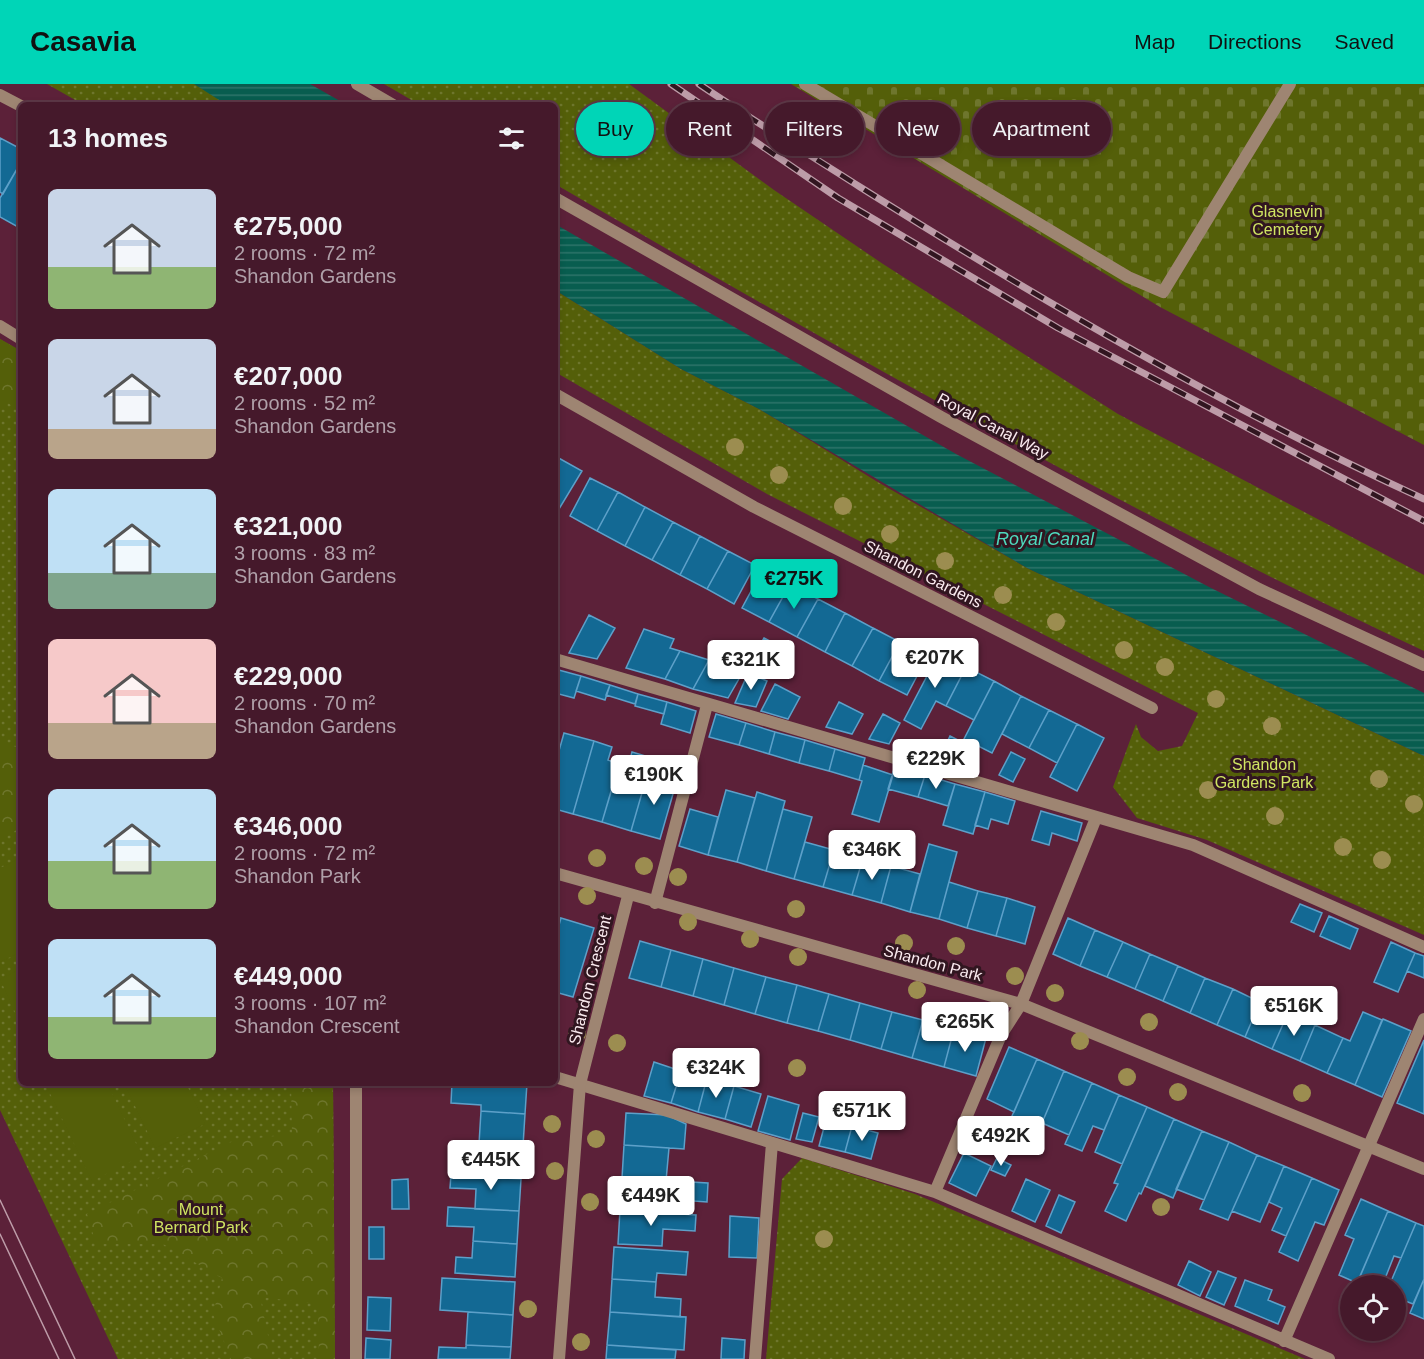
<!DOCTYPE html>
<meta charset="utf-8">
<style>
:root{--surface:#45192b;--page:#4c2233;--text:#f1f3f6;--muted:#b0a0a9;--line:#5d3847;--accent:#00d5b7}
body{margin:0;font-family:Arial,sans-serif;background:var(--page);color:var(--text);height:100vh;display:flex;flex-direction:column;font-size:22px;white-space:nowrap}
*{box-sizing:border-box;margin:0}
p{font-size:20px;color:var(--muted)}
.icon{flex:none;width:33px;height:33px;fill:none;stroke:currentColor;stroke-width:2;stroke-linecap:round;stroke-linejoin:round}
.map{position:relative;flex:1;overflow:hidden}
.sheet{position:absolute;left:18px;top:18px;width:540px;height:984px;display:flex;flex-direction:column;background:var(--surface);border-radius:9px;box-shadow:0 3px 9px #0003,0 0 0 2px var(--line)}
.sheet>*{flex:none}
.hud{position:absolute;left:576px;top:18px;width:570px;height:54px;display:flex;gap:12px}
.tools{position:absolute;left:1340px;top:1191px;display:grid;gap:12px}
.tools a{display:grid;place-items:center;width:66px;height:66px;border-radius:50%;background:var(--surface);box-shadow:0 3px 9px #0003,0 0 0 2px var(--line);font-size:30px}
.price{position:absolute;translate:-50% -51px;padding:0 14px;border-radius:6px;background:#fff;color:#222;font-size:20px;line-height:39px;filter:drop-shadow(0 2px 3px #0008)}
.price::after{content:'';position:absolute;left:50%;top:36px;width:18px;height:14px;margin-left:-9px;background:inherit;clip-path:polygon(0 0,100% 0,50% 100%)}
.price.selected{background:var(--accent);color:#111}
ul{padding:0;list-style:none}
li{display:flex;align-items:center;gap:18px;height:150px;padding:0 30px}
li span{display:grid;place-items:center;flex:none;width:168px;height:120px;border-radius:9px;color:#555}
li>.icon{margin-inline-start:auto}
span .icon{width:72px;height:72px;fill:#fffc;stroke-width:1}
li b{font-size:26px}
h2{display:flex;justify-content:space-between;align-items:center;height:72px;padding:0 30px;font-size:26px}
.tag{padding:0 21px;border-radius:27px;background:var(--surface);box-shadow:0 3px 9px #0003,0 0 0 2px var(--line);font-size:21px;line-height:54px}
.tag.selected{background:var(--accent);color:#111}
header{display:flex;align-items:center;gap:36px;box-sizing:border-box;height:84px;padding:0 30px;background:var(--accent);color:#111}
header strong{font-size:28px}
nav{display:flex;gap:33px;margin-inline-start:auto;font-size:21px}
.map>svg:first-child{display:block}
.grass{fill:url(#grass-dots)}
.forest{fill:url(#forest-crowns)}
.cemetery{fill:url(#cemetery-stones)}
.garden{fill:#545f09}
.water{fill:url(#water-rules)}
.building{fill:#136994;stroke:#5da0c9;stroke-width:1.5}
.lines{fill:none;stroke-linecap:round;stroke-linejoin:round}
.lane{stroke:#9e8572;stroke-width:12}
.street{stroke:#9e8572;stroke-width:12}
.tram{stroke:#bd9ca8;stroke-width:1.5}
.rail-casing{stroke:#bd9ca8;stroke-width:7}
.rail{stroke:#311620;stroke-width:4.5;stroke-dasharray:14;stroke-linecap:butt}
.tree{fill:#9c8d50}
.labels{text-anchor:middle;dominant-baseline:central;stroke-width:6;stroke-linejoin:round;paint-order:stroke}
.park-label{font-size:16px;fill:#d0e562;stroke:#311620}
.street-label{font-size:16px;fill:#faeaef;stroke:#311620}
.water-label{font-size:18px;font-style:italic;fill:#4edabe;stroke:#311620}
</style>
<header>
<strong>Casavia</strong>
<nav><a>Map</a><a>Directions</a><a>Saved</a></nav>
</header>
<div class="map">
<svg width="1424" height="1275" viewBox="0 0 1424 1275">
<defs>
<pattern id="grass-dots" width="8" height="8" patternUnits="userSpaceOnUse" patternTransform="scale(1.5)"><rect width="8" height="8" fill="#545f09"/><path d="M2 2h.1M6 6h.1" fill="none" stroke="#6e762d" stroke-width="1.8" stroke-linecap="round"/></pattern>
<pattern id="forest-crowns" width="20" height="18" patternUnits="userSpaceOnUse" patternTransform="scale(1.5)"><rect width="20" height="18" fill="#545f09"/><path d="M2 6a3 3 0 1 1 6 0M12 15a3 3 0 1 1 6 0" fill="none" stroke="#6e762d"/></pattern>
<pattern id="cemetery-stones" width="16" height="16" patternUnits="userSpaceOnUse" patternTransform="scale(1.5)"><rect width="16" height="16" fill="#545f09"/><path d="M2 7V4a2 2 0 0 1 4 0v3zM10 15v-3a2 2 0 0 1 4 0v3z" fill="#6e762d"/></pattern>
<pattern id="water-rules" width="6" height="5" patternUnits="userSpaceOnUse" patternTransform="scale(1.5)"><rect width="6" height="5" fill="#085d4f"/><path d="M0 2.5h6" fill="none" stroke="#2d7469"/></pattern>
</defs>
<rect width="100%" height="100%" fill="#5c2139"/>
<path class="grass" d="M 47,0 L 195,0 L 228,21 L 84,21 Z
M 384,0 L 629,0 L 774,106 L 883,180 L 1118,330 L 1424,491 L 1424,567 C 1126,427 839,266 555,100 L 555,21 L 420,21 Z
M 555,206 L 681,285 L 759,325 L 876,397 L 1027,484 L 1424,672 L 1424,851 L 1207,756 L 1137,734 L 1113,703 L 1136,640 L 1141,653 L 1158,667 L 1182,662 L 1198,629 L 767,410 L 555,288 Z
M 0,255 L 21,267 L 21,999 L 333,999 L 335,1275 L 118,1275 L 0,1026 Z
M 802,1074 L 915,1110 L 1305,1275 L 766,1275 L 782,1095 Z"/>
<path class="forest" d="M 0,255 L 21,267 L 21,328 L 8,319 L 0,321 Z
M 0,659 L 21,664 L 21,743 L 0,757 Z
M 291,999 L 333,999 L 335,1275 L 319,1275 L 318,1220 L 260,1213 L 273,1275 L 231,1275 L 213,1230 L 222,1194 L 163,1160 L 96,1160 L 87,1130 L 233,1057 L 292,1050 Z"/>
<path class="cemetery" d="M 791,0 L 1424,0 L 1424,361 L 1160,223 Z"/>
<path class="garden" d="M 21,774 L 21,868 L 0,878 L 0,784 Z
M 21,885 L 21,941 L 0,895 Z
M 45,999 L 107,999 L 142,1072 L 92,1097 Z
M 124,999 L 186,999 L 205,1040 L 155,1064 Z"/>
<path class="water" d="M 194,0 L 310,0 L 347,21 L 227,21 Z
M 555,140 L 956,370 L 1211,504 L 1424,609 L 1424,672 L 1027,484 L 759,325 L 681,285 L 555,206 Z"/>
<path class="building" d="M 0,54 L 21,65 L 21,78 L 3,110 L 0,108 Z
M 21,78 L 21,138 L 18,143 L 0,133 L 0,114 Z
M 555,372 L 582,387 L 559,425 L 555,422 Z
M 590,394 L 618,408 L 597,447 L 570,432 Z
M 618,408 L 645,423 L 625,462 L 597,447 Z
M 645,423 L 673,438 L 652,476 L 625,462 Z
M 673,438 L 700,452 L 680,491 L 652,476 Z
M 700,452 L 728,467 L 707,505 L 680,491 Z
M 728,467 L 755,481 L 734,520 L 707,505 Z
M 763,485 L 790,500 L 769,538 L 742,524 Z
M 790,500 L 818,515 L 797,553 L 769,538 Z
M 818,515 L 845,529 L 825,568 L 797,553 Z
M 845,529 L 873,544 L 852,582 L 825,568 Z
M 589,531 L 615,544 L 597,575 L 569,569 Z
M 873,544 L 900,558 L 879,597 L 852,582 Z
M 644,545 L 674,555 L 670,564 L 680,567 L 665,595 L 626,584 Z
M 764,554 L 787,566 L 775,588 L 752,575 Z
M 900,558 L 927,573 L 907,611 L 879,597 Z
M 680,567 L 709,576 L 693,605 L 665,595 Z
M 939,569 L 966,583 L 946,622 L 936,617 L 921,645 L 904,636 Z
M 709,576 L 740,593 L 728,614 L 693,605 Z
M 966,583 L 994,597 L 974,636 L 946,622 Z
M 555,585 L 581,592 L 574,614 L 555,609 Z
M 748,589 L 767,597 L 756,623 L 735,619 Z
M 581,592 L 610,601 L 605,616 L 576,607 Z
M 994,597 L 1021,612 L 992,669 L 964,655 Z
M 775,600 L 800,613 L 788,635 L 761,627 Z
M 610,601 L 638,610 L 635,620 L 606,611 Z
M 638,610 L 667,618 L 664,630 L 635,622 Z
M 1021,612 L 1049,626 L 1029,664 L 1002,650 Z
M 667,618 L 696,627 L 690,649 L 661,640 Z
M 839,618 L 863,630 L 852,650 L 826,643 Z
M 1049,626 L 1077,640 L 1057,679 L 1029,664 Z
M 716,630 L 746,639 L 739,661 L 709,653 Z
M 883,630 L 900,639 L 889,660 L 869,655 Z
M 746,639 L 775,648 L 769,670 L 739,661 Z
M 1077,640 L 1104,654 L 1077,707 L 1050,693 Z
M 775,648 L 805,656 L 799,679 L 769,670 Z
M 564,649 L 594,657 L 573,730 L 555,725 L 555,681 Z
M 950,652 L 966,660 L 958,678 L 940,673 Z
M 805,656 L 835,665 L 829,687 L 799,679 Z
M 594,657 L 612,663 L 608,676 L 619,680 L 602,738 L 573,730 Z
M 835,665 L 865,674 L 859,696 L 829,687 Z
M 632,668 L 652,674 L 631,747 L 602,738 L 614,698 L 623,701 Z
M 1011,668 L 1025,675 L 1013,698 L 999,691 Z
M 863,681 L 893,691 L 879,738 L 852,730 L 862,697 L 859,696 Z
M 895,682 L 925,691 L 918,713 L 888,705 Z
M 648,688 L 677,696 L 660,755 L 631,747 Z
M 925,691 L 955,700 L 948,722 L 918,713 Z
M 955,700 L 985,708 L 973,750 L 943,741 Z
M 726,706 L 755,714 L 737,778 L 708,771 Z
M 757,708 L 785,717 L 766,787 L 737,778 Z
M 985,708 L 1015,717 L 1008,740 L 991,735 L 988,745 L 975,741 Z
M 690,725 L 718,733 L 708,771 L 679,762 Z
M 783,725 L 812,733 L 794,795 L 766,787 Z
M 1041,727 L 1082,739 L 1077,757 L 1052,749 L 1049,761 L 1032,756 Z
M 805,758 L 834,766 L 823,803 L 794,795 Z
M 929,760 L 957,768 L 939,835 L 910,828 Z
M 834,766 L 863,774 L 852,811 L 823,803 Z
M 863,774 L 891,782 L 881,819 L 852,811 Z
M 891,782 L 920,790 L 910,828 L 881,819 Z
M 949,798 L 978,807 L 967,844 L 939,835 Z
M 978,807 L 1007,814 L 996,852 L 967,844 Z
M 1007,814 L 1035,823 L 1025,860 L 996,852 Z
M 1300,820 L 1322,829 L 1314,848 L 1291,838 Z
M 1329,832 L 1358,845 L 1350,865 L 1320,852 Z
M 555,833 L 561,834 L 555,855 Z
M 561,834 L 594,844 L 573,913 L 555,908 L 555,855 Z
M 1068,834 L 1095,846 L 1080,882 L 1053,870 Z
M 1095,846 L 1123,858 L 1107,893 L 1080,882 Z
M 640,857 L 671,866 L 661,903 L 629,894 Z
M 1123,858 L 1150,870 L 1135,905 L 1107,893 Z
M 1391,858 L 1415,869 L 1398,908 L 1374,898 Z
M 671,866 L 703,875 L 693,912 L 661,903 Z
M 1415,869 L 1424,872 L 1424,894 L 1407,887 Z
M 1150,870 L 1178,882 L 1163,917 L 1135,905 Z
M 703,875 L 734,884 L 724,921 L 693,912 Z
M 1178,882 L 1205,894 L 1190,929 L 1163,917 Z
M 734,884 L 766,893 L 755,930 L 724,921 Z
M 766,893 L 797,901 L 787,939 L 755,930 Z
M 1205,894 L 1233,905 L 1217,941 L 1190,929 Z
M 797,901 L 829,910 L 818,947 L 787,939 Z
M 1233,905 L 1260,918 L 1245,953 L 1217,941 Z
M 829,910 L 860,919 L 850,956 L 818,947 Z
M 1260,918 L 1288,929 L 1272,965 L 1245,953 Z
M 860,919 L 892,928 L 881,965 L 850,956 Z
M 892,928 L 923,936 L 912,974 L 881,965 Z
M 1363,928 L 1382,936 L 1355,1001 L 1327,989 L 1343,954 L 1350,957 Z
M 1288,929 L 1315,941 L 1300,977 L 1272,965 Z
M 1383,935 L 1411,947 L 1382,1013 L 1355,1001 Z
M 923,936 L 954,945 L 944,983 L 912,974 Z
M 1315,941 L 1343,954 L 1327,989 L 1300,977 Z
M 954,945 L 986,954 L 976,992 L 944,983 Z
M 1424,956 L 1424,1030 L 1397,1019 Z
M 1009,963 L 1037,975 L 1014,1028 L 987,1015 Z
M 1037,975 L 1064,987 L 1036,1053 L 1008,1041 Z
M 654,978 L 681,987 L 671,1019 L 644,1012 Z
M 681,987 L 707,994 L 698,1028 L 671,1019 Z
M 1064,987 L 1092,999 L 1069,1051 L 1042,1039 Z
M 707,994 L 734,1002 L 725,1035 L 698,1028 Z
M 452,999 L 527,999 L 525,1030 L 481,1027 L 481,1021 L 451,1019 Z
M 1092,999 L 1119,1011 L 1104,1046 L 1093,1042 L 1082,1067 L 1065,1060 Z
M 734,1002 L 761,1010 L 751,1043 L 725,1035 Z
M 1119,1011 L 1147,1023 L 1122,1080 L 1095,1068 Z
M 768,1012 L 799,1021 L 790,1056 L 758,1047 Z
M 1147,1023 L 1174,1035 L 1141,1110 L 1139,1109 L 1126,1137 L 1105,1127 L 1118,1100 L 1114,1099 Z
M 481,1027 L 525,1030 L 523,1062 L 479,1060 Z
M 626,1029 L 667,1031 L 686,1040 L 684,1065 L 624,1061 Z
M 803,1029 L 819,1033 L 812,1058 L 796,1055 Z
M 1174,1035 L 1202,1047 L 1173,1114 L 1145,1102 Z
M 826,1036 L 852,1042 L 845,1068 L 819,1062 Z
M 852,1042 L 878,1049 L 871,1075 L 845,1068 Z
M 1202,1047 L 1229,1058 L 1204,1116 L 1176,1105 Z
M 1229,1058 L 1257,1071 L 1228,1136 L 1200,1125 Z
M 479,1060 L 523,1062 L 521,1095 L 454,1091 L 455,1078 L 478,1079 Z
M 624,1061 L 669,1064 L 666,1097 L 622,1094 Z
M 964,1069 L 991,1082 L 976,1112 L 949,1099 Z
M 1257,1071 L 1284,1082 L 1260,1138 L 1232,1127 Z
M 997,1074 L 1011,1081 L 1005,1092 L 991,1086 Z
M 1284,1082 L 1312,1094 L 1286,1152 L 1272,1146 L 1282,1124 L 1269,1118 Z
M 451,1090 L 521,1095 L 519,1127 L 475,1125 L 476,1105 L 450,1104 Z
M 622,1094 L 708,1099 L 707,1118 L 665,1115 L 664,1130 L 620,1126 Z
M 1312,1094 L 1339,1106 L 1324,1141 L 1315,1138 L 1298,1177 L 1279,1168 Z
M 408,1095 L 409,1125 L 392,1125 L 392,1096 Z
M 1026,1095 L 1050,1106 L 1035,1138 L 1012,1127 Z
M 1059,1111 L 1075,1118 L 1061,1149 L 1046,1142 Z
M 1361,1115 L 1388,1127 L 1357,1199 L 1339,1191 L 1354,1155 L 1345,1151 Z
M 448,1123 L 519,1127 L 517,1160 L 473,1157 L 474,1143 L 447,1142 Z
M 620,1126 L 696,1131 L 695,1147 L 663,1145 L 662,1162 L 618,1160 Z
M 1388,1127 L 1416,1139 L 1401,1174 L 1394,1172 L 1382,1202 L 1374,1202 L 1359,1195 Z
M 730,1132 L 759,1134 L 757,1174 L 729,1173 Z
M 1416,1139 L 1424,1142 L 1424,1195 L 1413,1220 L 1395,1213 L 1395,1202 L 1389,1202 Z
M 369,1143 L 384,1143 L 384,1175 L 369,1175 Z
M 473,1157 L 517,1160 L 515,1193 L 455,1189 L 456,1173 L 472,1174 Z
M 614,1163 L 688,1168 L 686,1191 L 657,1189 L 656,1198 L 612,1195 Z
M 1189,1177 L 1211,1188 L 1200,1212 L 1178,1201 Z
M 1218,1187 L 1236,1194 L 1224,1221 L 1206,1213 Z
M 442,1194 L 515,1198 L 513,1231 L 440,1226 Z
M 612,1195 L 656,1198 L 655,1213 L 681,1215 L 680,1233 L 610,1228 Z
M 1424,1195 L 1424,1235 L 1410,1229 Z
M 1245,1196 L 1272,1206 L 1268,1216 L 1285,1223 L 1278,1240 L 1235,1222 Z
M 368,1213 L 391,1214 L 390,1247 L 367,1246 Z
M 468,1228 L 513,1231 L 511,1263 L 466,1261 Z
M 610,1228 L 686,1233 L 684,1266 L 607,1261 Z
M 366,1254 L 391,1256 L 390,1275 L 365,1275 Z
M 722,1254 L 745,1256 L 744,1275 L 721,1275 Z
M 466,1261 L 511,1263 L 510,1275 L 438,1275 L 439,1263 L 466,1264 Z
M 607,1261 L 676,1266 L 675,1275 L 606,1275 Z"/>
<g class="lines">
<path class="lane" d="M 357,0 L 393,21
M 805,0 L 1128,193 L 1163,208 L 1290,0
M 555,114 L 941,333 L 1259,505 L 1424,581
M 0,242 L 21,255
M 555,575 L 1193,761 L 1424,863
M 655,819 L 707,621
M 555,993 L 935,1108 L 1329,1275
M 935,1108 L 1001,951 L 1021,920 L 1096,734
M 1284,1257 L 1424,935
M 356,1275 L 356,999
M 755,1275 L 772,1059"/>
<path class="street" d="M 0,11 L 21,22
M 555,310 L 754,423 L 1152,624
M 555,789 L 1021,920 L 1424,1085
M 559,1275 L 580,1000 L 628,812"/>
<path class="tram" d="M 0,1116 L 75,1275
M 0,1150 L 59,1275"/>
<defs>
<path id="rail" d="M 671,0 L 838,114 L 1058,244 L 1424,437
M 699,0 C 752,36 807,69 860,103 C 1042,217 1229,326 1424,415"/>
</defs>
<use href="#rail" class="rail-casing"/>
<use href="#rail" class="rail"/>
</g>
<g class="tree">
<circle cx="735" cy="363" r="9"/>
<circle cx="779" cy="391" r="9"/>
<circle cx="843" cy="422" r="9"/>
<circle cx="890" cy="450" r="9"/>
<circle cx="945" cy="477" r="9"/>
<circle cx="1003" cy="511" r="9"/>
<circle cx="1056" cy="538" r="9"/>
<circle cx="1124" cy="566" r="9"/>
<circle cx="1165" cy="583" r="9"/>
<circle cx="1216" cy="615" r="9"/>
<circle cx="1272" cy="642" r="9"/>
<circle cx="1379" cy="695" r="9"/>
<circle cx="1208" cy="706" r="9"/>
<circle cx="1414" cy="720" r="9"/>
<circle cx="1275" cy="732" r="9"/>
<circle cx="1343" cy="763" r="9"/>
<circle cx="597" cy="774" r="9"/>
<circle cx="1382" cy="776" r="9"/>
<circle cx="644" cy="782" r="9"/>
<circle cx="678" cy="793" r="9"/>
<circle cx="587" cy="812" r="9"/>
<circle cx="796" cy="825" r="9"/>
<circle cx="688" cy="838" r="9"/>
<circle cx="750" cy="855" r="9"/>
<circle cx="904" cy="859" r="9"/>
<circle cx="956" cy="862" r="9"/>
<circle cx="798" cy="873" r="9"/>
<circle cx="1015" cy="892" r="9"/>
<circle cx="917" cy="906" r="9"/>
<circle cx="1055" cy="909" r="9"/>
<circle cx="1149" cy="938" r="9"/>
<circle cx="577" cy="950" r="9"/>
<circle cx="1080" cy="957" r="9"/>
<circle cx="617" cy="959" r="9"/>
<circle cx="797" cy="984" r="9"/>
<circle cx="1127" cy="993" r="9"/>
<circle cx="1178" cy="1008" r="9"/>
<circle cx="1302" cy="1009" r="9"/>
<circle cx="552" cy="1040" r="9"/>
<circle cx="596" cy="1055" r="9"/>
<circle cx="555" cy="1087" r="9"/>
<circle cx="590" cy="1118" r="9"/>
<circle cx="1161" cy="1123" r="9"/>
<circle cx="824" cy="1155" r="9"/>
<circle cx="528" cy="1225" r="9"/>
<circle cx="581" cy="1258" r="9"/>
</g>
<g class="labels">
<g class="park-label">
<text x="1287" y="127">Glasnevin<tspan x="1287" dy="18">Cemetery</tspan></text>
<text x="1264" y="680">Shandon<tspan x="1264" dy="18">Gardens Park</tspan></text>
<text x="201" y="1125">Mount<tspan x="201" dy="18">Bernard Park</tspan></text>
</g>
<g class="street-label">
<text transform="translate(993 342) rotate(28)">Royal Canal Way</text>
<text transform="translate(923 490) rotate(27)">Shandon Gardens</text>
<text transform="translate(933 879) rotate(15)">Shandon Park</text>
<text transform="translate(590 896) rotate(-76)">Shandon Crescent</text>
</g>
<g class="water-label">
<text x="1045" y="455">Royal Canal</text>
</g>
</g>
</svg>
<div class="tools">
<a><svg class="icon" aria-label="locate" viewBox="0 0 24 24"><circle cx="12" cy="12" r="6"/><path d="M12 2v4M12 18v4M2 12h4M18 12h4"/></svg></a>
</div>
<b class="price selected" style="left:794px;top:526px">€275K</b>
<b class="price" style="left:935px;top:605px">€207K</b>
<b class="price" style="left:751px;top:607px">€321K</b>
<b class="price" style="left:936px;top:706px">€229K</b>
<b class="price" style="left:654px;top:722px">€190K</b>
<b class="price" style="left:872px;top:797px">€346K</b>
<b class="price" style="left:1294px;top:953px">€516K</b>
<b class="price" style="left:965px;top:969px">€265K</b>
<b class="price" style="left:716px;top:1015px">€324K</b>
<b class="price" style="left:862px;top:1058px">€571K</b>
<b class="price" style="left:1001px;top:1083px">€492K</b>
<b class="price" style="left:491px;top:1107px">€445K</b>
<b class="price" style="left:651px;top:1143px">€449K</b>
<div class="hud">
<a class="tag selected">Buy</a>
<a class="tag">Rent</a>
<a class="tag">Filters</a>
<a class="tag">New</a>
<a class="tag">Apartment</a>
</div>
<section class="sheet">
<h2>13 homes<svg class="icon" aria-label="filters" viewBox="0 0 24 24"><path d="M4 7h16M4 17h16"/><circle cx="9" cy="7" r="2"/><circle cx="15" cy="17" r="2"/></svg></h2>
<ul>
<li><span style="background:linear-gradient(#c9d6e8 65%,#8fb573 0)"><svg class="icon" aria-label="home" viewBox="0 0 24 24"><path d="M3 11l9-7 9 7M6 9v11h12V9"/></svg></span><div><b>€275,000</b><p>2 rooms · 72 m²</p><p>Shandon Gardens</p></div></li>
<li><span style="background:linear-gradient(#c9d6e8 75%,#b9a48a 0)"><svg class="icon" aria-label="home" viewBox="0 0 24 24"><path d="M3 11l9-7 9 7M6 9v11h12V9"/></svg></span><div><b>€207,000</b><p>2 rooms · 52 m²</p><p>Shandon Gardens</p></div></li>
<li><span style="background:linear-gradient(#bfe0f5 70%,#7fa58c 0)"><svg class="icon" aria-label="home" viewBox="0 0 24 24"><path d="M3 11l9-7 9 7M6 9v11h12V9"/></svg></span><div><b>€321,000</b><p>3 rooms · 83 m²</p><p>Shandon Gardens</p></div></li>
<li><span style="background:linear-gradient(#f6c9c9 70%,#b9a48a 0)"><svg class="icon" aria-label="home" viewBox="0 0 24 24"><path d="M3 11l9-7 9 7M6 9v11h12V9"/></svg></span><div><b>€229,000</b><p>2 rooms · 70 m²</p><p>Shandon Gardens</p></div></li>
<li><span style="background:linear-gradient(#bfe0f5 60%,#8fb573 0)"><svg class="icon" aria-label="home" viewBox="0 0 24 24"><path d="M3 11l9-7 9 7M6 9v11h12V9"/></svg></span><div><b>€346,000</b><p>2 rooms · 72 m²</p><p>Shandon Park</p></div></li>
<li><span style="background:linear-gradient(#bfe0f5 65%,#8fb573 0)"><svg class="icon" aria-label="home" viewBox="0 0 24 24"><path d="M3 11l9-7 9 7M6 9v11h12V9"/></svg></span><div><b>€449,000</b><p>3 rooms · 107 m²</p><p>Shandon Crescent</p></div></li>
</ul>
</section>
</div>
